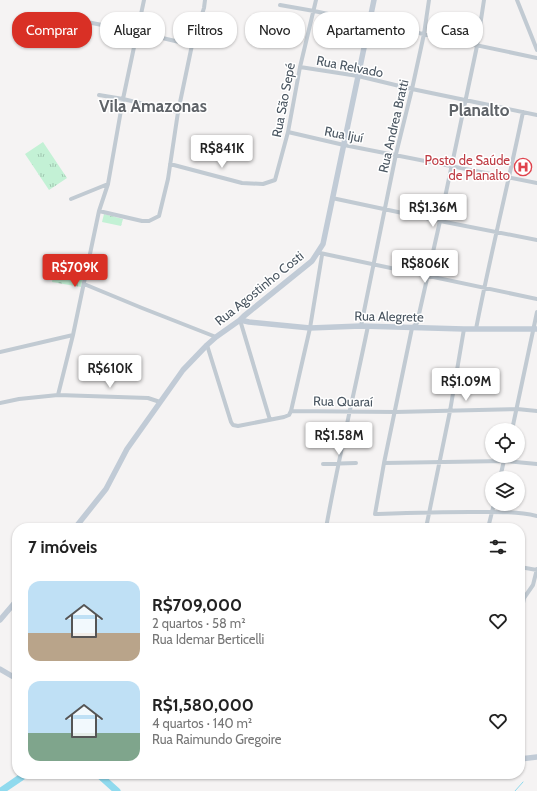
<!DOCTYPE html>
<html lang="pt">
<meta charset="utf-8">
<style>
:root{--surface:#fff;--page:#f6f6f6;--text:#222;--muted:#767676;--accent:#d93025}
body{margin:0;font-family:Cabin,sans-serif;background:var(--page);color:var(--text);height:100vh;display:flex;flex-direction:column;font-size:15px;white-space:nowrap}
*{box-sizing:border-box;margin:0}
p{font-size:13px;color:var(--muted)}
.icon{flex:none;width:22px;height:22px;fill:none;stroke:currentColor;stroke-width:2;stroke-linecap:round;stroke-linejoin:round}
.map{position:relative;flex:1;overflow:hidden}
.drawer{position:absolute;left:12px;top:523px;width:513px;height:256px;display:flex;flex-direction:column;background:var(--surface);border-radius:16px;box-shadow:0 1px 3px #0004}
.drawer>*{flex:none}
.banner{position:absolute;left:12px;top:12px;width:513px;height:36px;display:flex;gap:8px}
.tools{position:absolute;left:485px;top:423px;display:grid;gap:8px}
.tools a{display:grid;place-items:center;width:40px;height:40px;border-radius:50%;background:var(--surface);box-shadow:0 1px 3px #0004;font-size:20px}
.price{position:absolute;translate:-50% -34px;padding:0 9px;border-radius:4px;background:#fff;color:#222;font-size:13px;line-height:26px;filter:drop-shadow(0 1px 2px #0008)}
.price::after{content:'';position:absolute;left:50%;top:24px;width:12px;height:9px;margin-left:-6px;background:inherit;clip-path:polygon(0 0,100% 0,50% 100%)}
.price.selected{background:var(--accent);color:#fff}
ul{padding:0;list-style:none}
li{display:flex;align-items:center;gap:12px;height:100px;padding:0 16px}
li span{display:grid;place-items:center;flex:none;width:112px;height:80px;border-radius:12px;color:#555}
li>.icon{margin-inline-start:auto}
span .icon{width:48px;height:48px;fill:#fffc;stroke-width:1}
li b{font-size:17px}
h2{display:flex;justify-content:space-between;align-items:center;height:48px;padding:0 16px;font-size:17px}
.chip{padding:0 14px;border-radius:16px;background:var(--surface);box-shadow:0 1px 3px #0004;font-size:14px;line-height:36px}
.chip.selected{background:var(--accent);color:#fff}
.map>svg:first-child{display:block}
.grass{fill:url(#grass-tufts)}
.cemetery{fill:url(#cemetery-stones)}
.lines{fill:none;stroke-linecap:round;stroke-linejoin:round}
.stream{stroke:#90daee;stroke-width:1}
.river{stroke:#90daee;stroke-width:7}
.street{stroke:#c1cad2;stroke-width:4}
.secondary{stroke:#c1cbd6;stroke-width:5.5}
.labels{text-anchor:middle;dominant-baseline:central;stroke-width:3;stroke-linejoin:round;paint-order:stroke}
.street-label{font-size:13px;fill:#4a5661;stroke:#fff}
.health-label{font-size:13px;fill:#be3a42;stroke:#fff;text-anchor:end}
.district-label{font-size:17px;font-weight:bold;fill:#5f6368;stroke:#fff}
</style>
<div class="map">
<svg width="537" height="791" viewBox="0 0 537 791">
<defs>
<pattern id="grass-tufts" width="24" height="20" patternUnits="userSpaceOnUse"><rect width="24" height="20" fill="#c3f1d5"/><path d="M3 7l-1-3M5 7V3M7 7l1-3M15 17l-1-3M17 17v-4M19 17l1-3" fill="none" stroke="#a0c6b0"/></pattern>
<pattern id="cemetery-stones" width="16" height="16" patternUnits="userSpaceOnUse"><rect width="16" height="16" fill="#c3f1d5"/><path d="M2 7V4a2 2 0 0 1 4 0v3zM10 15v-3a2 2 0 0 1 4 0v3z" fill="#a0c6b0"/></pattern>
</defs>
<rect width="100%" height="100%" fill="#f5f3f3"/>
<path class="grass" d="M 43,142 L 67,178 L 49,190 L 25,154 Z
M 104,214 L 123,219 L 121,226 L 102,222 Z"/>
<path class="cemetery" d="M 57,255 L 86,261 L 81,287 L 52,282 Z"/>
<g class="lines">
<path class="stream" d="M 515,791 L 523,782"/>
<path class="river" d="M 98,774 L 117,791
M 1,791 L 26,774"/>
<path class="street" d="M 484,0 L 477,46 L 440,221 L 417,323 L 412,328 L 384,463 L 375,514 C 407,513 438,512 470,512 C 492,512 515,511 537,516
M 517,0 L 537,50
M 280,5 L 314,11 L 537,58
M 77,20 L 137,32 L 192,45
M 300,67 L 358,76 L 412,89 L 537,115
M 99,95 L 123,99 L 178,112
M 288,132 L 344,145 L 537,183
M 170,164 L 242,183 L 263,184 L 275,180 L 288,132 L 300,67 L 316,0
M 332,198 L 440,221 L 537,240
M 71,199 L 108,184
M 99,211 L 142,221 L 149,221 L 159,216 L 168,179 L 178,112 L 192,45 L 204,8 L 205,0
M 320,253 L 537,299
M 84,284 L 142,308 L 216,337
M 240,320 L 270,420
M 361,326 L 396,154 L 412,89 L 424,34 L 429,0
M 476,329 C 490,256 508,185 523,112
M 207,345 L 231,422 L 233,425 L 238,426 L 284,417 L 289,415 L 291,411 L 310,328 L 322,255
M 0,352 L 73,335
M 58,395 L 73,335 L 99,211 L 108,184 L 123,99 L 144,0
M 0,403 L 19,399 L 58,395 L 148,398 L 160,402
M 291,411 L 395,412 L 517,409 L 537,411
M 512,430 L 537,312
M 384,463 L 504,461 L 537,464
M 323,464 L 356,463
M 500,478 L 505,456
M 326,528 C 338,461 354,394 368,326
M 426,528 L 450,411 L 464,329
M 488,528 L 494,504
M 520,567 L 537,570
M 520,618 L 524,598 L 533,585 L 537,569"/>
<path class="secondary" d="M 240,320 L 249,322 L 310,328 L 361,326 L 464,329 L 537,329
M 75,528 L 106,489 L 127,449 L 183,370 L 207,345 L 216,337 L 240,320 L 244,316 L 312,261 L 323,244 L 374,0
M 0,620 L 17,600
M 0,669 L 17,679
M 520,759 L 537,757"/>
</g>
<defs>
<symbol id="hospital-ring" viewBox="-11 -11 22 22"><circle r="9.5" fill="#fff" stroke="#e0444e" stroke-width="1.5"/><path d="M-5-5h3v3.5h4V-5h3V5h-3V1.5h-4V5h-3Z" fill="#e0444e"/></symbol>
</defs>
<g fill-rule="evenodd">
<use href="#hospital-ring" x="513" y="157" width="20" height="20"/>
</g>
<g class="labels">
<g class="street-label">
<text transform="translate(350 66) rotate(11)">Rua Relvado</text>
<text transform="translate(283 100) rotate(-79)">Rua São Sepé</text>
<text transform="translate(393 126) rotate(-77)">Rua Andrea Bratti</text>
<text transform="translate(344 134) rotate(11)">Rua Ijuí</text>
<text transform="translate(259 288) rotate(-39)">Rua Agostinho Costi</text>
<text transform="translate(389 316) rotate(1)">Rua Alegrete</text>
<text transform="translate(343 401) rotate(1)">Rua Quaraí</text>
</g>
<g class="health-label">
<text x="510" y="160">Posto de Saúde<tspan x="510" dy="15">de Planalto</tspan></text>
</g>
<g class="district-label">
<text x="153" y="106">Vila Amazonas</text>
<text x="479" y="110">Planalto</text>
</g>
</g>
</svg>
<div class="tools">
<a><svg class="icon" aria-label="locate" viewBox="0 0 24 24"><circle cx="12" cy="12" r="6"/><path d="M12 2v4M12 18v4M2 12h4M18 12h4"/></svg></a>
<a><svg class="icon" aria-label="layers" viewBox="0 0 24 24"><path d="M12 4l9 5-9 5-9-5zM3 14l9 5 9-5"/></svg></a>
</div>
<b class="price" style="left:222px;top:169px">R$841K</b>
<b class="price" style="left:433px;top:228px">R$1.36M</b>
<b class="price" style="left:425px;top:284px">R$806K</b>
<b class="price selected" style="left:75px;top:288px">R$709K</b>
<b class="price" style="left:110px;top:389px">R$610K</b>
<b class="price" style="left:466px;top:402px">R$1.09M</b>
<b class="price" style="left:339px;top:456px">R$1.58M</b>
<div class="banner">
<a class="chip selected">Comprar</a>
<a class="chip">Alugar</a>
<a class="chip">Filtros</a>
<a class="chip">Novo</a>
<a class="chip">Apartamento</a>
<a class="chip">Casa</a>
</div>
<section class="drawer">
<h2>7 imóveis<svg class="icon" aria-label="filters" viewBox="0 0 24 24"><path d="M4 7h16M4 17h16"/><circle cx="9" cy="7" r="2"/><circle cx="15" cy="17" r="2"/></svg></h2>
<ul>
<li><span style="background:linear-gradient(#bfe0f5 65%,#b9a48a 0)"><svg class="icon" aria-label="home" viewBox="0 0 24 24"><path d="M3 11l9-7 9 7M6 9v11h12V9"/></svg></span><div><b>R$709,000</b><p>2 quartos · 58 m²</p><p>Rua Idemar Berticelli</p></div><svg class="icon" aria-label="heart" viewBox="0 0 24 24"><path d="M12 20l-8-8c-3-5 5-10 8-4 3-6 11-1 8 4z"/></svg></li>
<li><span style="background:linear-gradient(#bfe0f5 65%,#7fa58c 0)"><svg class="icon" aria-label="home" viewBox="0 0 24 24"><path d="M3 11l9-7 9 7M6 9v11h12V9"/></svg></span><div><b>R$1,580,000</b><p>4 quartos · 140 m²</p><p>Rua Raimundo Gregoire</p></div><svg class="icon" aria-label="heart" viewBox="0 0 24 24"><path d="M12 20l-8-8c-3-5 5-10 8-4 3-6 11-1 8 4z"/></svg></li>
</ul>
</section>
</div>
